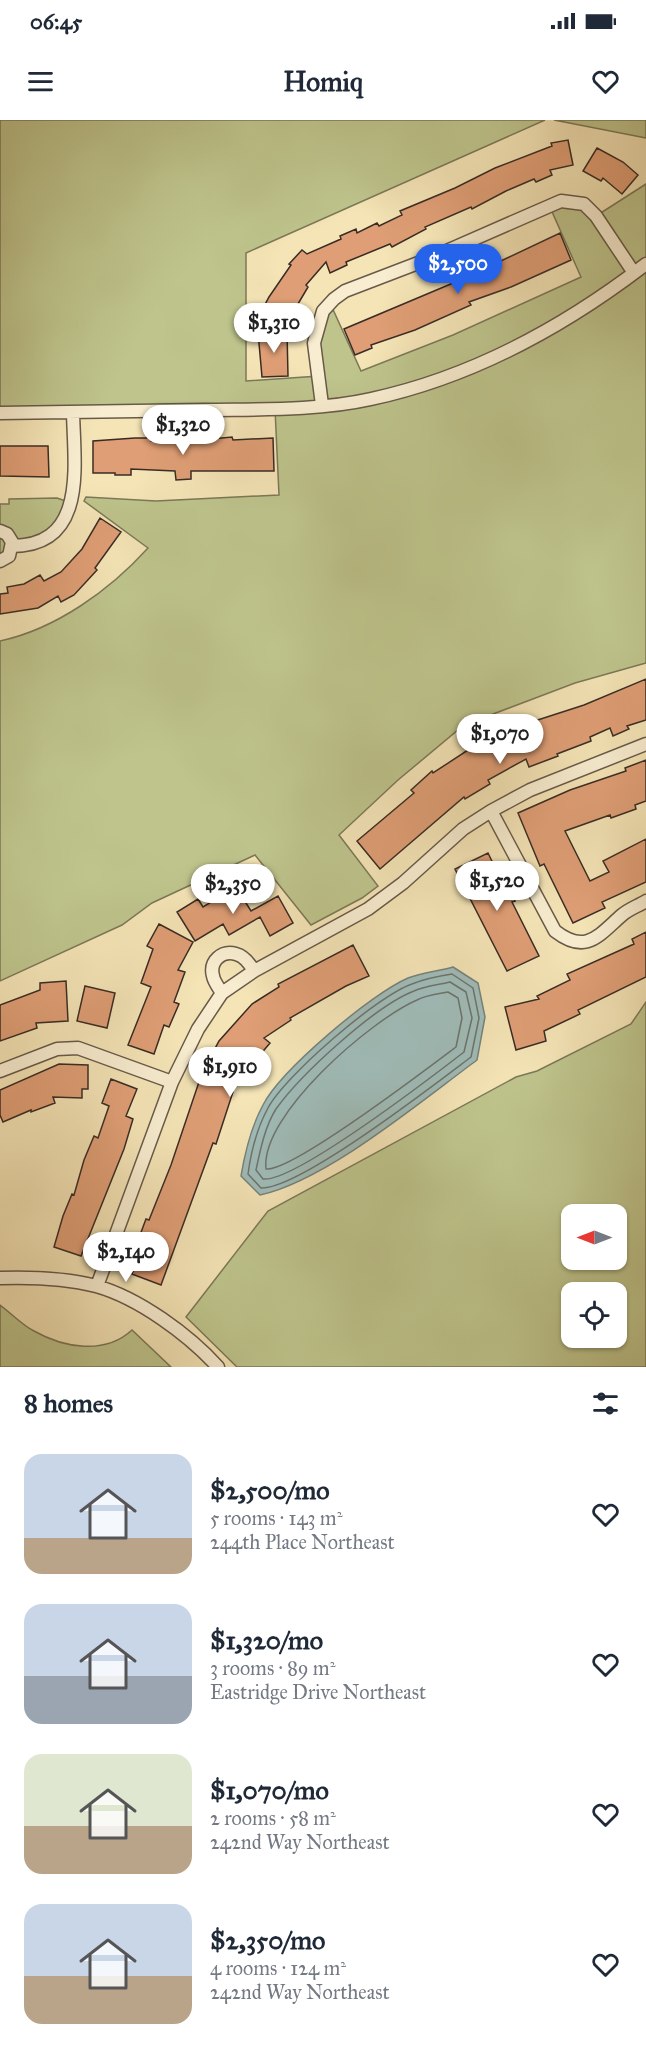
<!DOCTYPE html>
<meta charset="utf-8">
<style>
:root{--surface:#fff;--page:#f2f2f3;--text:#1f2937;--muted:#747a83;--accent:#2563eb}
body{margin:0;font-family:"IM FELL Great Primer",serif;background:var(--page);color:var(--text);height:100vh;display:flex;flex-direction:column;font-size:22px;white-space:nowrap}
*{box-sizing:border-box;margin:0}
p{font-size:20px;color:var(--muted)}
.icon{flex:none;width:33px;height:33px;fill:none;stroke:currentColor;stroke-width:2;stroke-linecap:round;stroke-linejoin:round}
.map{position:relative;height:1247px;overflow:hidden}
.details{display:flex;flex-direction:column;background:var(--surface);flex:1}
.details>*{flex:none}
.needle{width:39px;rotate:270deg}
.fabs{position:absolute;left:561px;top:1084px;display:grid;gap:12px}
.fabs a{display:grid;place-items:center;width:66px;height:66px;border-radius:12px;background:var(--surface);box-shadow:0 2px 4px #0004;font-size:30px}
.price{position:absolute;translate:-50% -51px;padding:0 14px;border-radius:21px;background:#fff;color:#222;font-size:20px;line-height:39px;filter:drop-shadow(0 2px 3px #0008)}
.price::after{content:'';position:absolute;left:50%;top:36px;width:18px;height:14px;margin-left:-9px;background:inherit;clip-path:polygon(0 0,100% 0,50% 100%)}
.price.active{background:var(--accent);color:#fff}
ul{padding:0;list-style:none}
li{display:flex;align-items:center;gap:18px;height:150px;padding:0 24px}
li span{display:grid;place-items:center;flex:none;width:168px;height:120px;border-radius:18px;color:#555}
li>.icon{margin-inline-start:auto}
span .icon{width:72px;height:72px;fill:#fffc;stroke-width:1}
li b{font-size:26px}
h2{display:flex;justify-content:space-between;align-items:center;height:72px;padding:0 24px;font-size:26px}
.status{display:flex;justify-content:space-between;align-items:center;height:42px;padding:0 30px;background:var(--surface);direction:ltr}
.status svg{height:16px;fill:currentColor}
header{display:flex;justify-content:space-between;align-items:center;height:78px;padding:0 24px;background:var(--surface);font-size:27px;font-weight:700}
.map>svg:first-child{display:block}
.green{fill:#bec48c;stroke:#7c7858;stroke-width:1.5;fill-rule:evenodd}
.water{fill:#9fbcb8;stroke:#76827d;stroke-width:1.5}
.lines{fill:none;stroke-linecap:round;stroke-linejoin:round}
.shore{stroke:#6c746e;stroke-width:1.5}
.building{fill:#df9e75;stroke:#392c25;stroke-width:1.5}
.minor-casing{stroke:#685a49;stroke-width:15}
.minor{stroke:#f8edd0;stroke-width:12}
</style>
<div class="status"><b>06:45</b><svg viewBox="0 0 49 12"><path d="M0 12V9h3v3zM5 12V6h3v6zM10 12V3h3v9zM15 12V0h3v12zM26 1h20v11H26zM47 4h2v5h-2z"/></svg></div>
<header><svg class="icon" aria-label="menu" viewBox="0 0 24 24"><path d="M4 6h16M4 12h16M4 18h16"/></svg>Homiq<svg class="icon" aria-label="heart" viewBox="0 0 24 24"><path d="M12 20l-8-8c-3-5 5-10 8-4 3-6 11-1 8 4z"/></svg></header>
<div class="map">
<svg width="646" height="1247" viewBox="0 0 646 1247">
<rect width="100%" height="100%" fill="#f4e4b6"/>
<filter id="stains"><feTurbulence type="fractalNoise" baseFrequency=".00333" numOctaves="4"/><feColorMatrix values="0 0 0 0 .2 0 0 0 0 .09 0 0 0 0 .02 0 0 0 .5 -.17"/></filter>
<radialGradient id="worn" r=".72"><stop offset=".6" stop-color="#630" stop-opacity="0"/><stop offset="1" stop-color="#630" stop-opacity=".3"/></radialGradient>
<path class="green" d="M 0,0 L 545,0 L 246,133 L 246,261 L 319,256 L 314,223 L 330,183 L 361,251 L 453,215 L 581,157 L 549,85 L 572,81 L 596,96 L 646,64 L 646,543 L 575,563 L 464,605 L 398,660 L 339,715 L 378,766 L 362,778 L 311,805 L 255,735 L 152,783 L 122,805 L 0,861 L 0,521 C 56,509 110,470 148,428 L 84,381 L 86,377 L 156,381 L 279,375 L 275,289 L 0,293 Z
M 554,0 L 646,0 L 646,18 Z
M 57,378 L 71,383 L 56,411 L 12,426 L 0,441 L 0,384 L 9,384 L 9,379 Z
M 646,882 L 646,1247 L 237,1247 L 186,1197 L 268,1091 L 516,957 L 537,951 L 631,904 ZM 572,1095 L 616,1095 L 616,1140 L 572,1140 ZM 572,1173 L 616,1173 L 616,1218 L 572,1218 Z
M 0,1185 C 11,1193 22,1205 34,1211 C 64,1228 105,1235 132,1210 L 171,1247 L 0,1247 Z"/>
<path class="water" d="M 453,847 L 478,863 L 485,897 L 477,940 C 420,982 327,1060 260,1075 L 241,1056 C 245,1032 251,1007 263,985 C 281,950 371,874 408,858 C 422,853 439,851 453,847 Z"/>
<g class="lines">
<path class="shore" d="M 452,854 L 473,868 L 479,898 L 471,937 C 435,964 300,1069 261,1068 L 248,1054 C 251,1032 257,1008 268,988 C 285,956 377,876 412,864 C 424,859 439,856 452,854 Z
M 450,862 L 466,872 L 472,898 L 464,932 C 433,956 294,1063 263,1059 L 256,1050 C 260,1031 265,1006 276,989 C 301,954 375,886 414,871 C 425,866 438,865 450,862 Z
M 448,872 L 458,878 L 462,898 L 456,927 C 428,948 292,1052 266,1049 C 260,995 371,900 417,880 C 426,875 438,874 448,872 Z"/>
</g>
<path class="building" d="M 568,20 L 573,45 L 550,50 L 552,55 L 536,62 L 534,59 L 506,71 L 472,89 L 471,87 L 425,107 L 426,109 L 392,127 L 390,124 L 346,142 L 347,145 L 330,153 L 326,142 L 306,165 L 308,167 L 285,206 L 260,194 L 269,177 L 291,145 L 289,144 L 302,130 L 307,134 L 341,119 L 340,116 L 356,109 L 357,113 L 377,103 L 379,106 L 402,95 L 400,91 L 455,68 L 495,48 L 552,26 L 551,23 Z
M 597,28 L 623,42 L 638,55 L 622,74 L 603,58 L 601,61 L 583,51 Z
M 560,113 L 571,140 L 511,167 L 469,182 L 471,185 L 415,210 L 371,225 L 372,228 L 355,235 L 344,209 L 465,158 Z
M 287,211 L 288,256 L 262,257 L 258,212 Z
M 232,317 L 233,320 L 273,318 L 274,351 L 191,351 L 191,359 L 176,360 L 175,351 L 131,349 L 131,355 L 115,355 L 115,353 L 93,353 L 93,321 L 135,318 L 151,318 L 151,321 L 190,321 Z
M 0,326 L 48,326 L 49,357 L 0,356 Z
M 100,398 L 121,412 L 95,448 L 97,450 L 74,475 L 61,482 L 58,476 L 38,488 L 0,494 L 0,474 L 8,473 L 7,467 L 24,464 L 40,455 L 44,461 L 61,452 L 82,429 Z
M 646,559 L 646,600 L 627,606 L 629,609 L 613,616 L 610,608 L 590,617 L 591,621 L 557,634 L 558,636 L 529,647 L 526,639 L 488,660 L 490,664 L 465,679 L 464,677 L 380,749 L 357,721 L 414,673 L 411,670 L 432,651 L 433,653 L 468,630 L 513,608 L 584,585 Z
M 646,640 L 646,681 L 635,685 L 636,689 L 611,698 L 610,695 L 565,711 L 590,761 L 609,752 L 603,741 L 646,719 L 646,762 L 602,782 L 605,788 L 573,803 L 544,744 L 540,746 L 518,693 L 570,670 L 626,651 L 625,648 Z
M 488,733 L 506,770 L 509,769 L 515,781 L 512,782 L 539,836 L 507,851 L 455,749 Z
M 236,767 L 251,791 L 278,776 L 293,803 L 270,816 L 260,797 L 229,815 L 223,804 L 195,821 L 177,792 L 198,779 L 203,787 Z
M 159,804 L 193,822 L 178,850 L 185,852 L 174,882 L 179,884 L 169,907 L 164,905 L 154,934 L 128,925 L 151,867 L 141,863 L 153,829 L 147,826 Z
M 646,812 L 646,857 L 578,890 L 580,894 L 544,911 L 546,921 L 516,930 L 505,887 L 539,879 L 537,876 L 570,860 L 567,854 L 634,824 L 632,819 Z
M 353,825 L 369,856 L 346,866 L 290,898 L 291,900 L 264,918 L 270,923 L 253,943 L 248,938 L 231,971 L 233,972 L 216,1024 L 213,1023 L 161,1165 L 132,1154 L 143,1125 L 137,1123 L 146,1099 L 149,1100 L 171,1045 L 202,953 L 219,921 L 252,884 L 279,867 L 278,864 Z
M 66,861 L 68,901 L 36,903 L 37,908 L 0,921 L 0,885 L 40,870 L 40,863 Z
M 85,866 L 115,873 L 107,908 L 77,901 Z
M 59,944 L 88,945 L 88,969 L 82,969 L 82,978 L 53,977 L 55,983 L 31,992 L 31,990 L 3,1002 L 0,995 L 0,970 Z
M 111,959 L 137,969 L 126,996 L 133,999 L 124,1029 L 81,1136 L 54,1127 L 63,1096 L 72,1074 L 74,1075 L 84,1040 L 94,1016 L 98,1018 L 109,986 L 102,983 Z"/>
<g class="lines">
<defs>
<path id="minor" d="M 322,285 L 314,223 L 323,191 L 334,179 L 345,171 L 426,140 L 561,81 L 584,84 L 596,96 L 634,153
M 0,293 C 68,292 136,291 204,290 C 259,289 317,291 371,279 C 473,257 564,207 646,144
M 0,411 L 7,414 L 12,422 L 9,436 L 0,441
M 12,426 C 88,426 74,345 73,292
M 491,691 L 555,811 C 586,835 598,816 622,795 C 629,789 638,786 646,781
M 222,873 C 219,868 214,862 213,856 C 209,841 222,830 236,834 C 244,836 250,844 254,851
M 0,951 L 57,929 L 78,928 L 172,962
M 0,1158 C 32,1157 65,1158 96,1166 C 139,1178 189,1215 218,1247
M 97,1166 L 172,962 L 198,909 L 222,873 L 254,851 L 368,789 L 403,763 L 463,709 L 491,691 L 530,670 L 646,624"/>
</defs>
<use href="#minor" class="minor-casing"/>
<use href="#minor" class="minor"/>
</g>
<rect width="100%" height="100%" filter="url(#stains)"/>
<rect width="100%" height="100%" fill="url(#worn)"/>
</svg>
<div class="fabs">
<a><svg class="needle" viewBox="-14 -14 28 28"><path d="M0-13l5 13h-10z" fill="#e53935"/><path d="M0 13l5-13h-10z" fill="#747a83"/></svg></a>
<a><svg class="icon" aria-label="locate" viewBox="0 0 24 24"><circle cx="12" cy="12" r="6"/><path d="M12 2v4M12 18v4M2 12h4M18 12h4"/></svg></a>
</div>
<b class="price active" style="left:458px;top:175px">$2,500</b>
<b class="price" style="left:274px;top:234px">$1,310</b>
<b class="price" style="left:183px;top:336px">$1,320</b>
<b class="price" style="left:500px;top:645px">$1,070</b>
<b class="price" style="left:497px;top:792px">$1,520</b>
<b class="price" style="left:233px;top:795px">$2,350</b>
<b class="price" style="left:230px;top:978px">$1,910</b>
<b class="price" style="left:126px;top:1163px">$2,140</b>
</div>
<section class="details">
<h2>8 homes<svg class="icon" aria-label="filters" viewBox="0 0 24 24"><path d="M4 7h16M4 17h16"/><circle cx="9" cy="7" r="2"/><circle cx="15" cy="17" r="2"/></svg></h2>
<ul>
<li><span style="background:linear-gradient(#c9d6e8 70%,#b9a48a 0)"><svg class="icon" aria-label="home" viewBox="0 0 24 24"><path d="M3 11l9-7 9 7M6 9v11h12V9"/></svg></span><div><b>$2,500/mo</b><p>5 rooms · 143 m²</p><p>244th Place Northeast</p></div><svg class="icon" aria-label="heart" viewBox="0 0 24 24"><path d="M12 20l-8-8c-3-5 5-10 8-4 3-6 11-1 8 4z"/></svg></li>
<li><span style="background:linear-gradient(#c9d6e8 60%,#9aa5b1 0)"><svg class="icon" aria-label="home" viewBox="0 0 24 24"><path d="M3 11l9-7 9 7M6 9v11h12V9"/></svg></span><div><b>$1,320/mo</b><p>3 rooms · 89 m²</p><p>Eastridge Drive Northeast</p></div><svg class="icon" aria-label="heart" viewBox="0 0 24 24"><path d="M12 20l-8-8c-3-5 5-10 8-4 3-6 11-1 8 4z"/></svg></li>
<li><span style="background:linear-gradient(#dfe7d0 60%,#b9a48a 0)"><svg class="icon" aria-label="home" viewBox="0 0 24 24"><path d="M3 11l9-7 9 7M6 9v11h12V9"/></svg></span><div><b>$1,070/mo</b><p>2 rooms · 58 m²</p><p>242nd Way Northeast</p></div><svg class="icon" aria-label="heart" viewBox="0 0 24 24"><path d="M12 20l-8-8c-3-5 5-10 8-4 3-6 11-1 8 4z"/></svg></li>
<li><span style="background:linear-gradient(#c9d6e8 60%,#b9a48a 0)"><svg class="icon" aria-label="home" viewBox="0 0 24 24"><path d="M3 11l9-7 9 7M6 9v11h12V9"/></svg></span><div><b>$2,350/mo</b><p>4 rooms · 124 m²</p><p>242nd Way Northeast</p></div><svg class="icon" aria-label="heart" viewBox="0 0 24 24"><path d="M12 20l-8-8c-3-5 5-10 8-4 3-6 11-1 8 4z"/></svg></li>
</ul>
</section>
